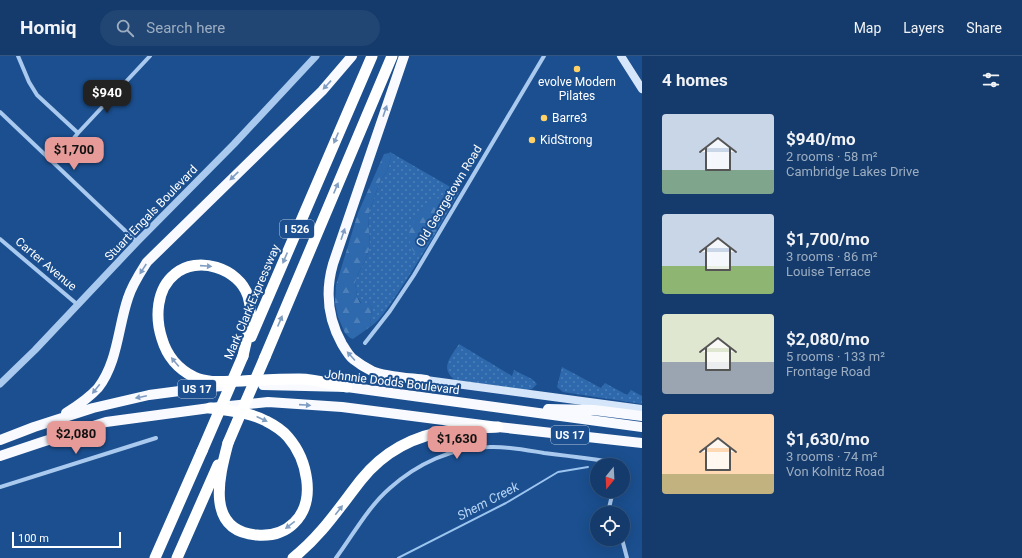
<!DOCTYPE html>
<meta charset="utf-8">
<style>
:root{--surface:#143b6b;--page:#214673;--text:#f1f3f6;--muted:#9dadc1;--line:#33557e;--accent:#e69b98}
body{margin:0;font-family:Roboto,sans-serif;background:var(--page);color:var(--text);height:100vh;display:flex;flex-direction:column;font-size:15px;white-space:nowrap}
*{box-sizing:border-box;margin:0}
p{font-size:13px;color:var(--muted)}
.icon{flex:none;width:22px;height:22px;fill:none;stroke:currentColor;stroke-width:2;stroke-linecap:round;stroke-linejoin:round}
.map{position:relative;flex:1;overflow:hidden}
.details{display:flex;flex-direction:column;background:var(--surface);width:380px}
.details>*{flex:none}
.needle{width:26px;rotate:198deg}
.tools{position:absolute;left:590px;top:402px;display:grid;gap:8px}
.tools a{display:grid;place-items:center;width:40px;height:40px;border-radius:50%;background:var(--surface);box-shadow:0 4px 16px #0002,0 0 0 1px var(--line);font-size:20px}
.scale{position:absolute;left:12px;bottom:10px;width:109px;box-sizing:border-box;padding-left:4px;border:2px solid #fff;border-top:0;font-size:11px;line-height:14px;white-space:nowrap;color:#fff;-webkit-text-stroke:3px #1b4f8f;paint-order:stroke}
.price{position:absolute;translate:-50% -34px;padding:0 9px;border-radius:8px;background:var(--accent);color:#111;font-size:13px;line-height:26px;filter:drop-shadow(0 1px 2px #0008)}
.price::after{content:'';position:absolute;left:50%;top:24px;width:12px;height:9px;margin-left:-6px;background:inherit;clip-path:polygon(0 0,100% 0,50% 100%)}
.price.selected{background:#222;color:#fff}
ul{padding:0;list-style:none}
li{display:flex;align-items:center;gap:12px;height:100px;padding:0 20px}
li span{display:grid;place-items:center;flex:none;width:112px;height:80px;border-radius:4px;color:#555}
li>.icon{margin-inline-start:auto}
span .icon{width:48px;height:48px;fill:#fffc;stroke-width:1}
li b{font-size:17px}
h2{display:flex;justify-content:space-between;align-items:center;height:48px;padding:0 20px;font-size:17px}
header{display:flex;align-items:center;gap:24px;box-sizing:border-box;height:56px;padding:0 20px;background:var(--surface);border-bottom:1px solid var(--line)}
header strong{font-size:19px}
nav{display:flex;gap:22px;margin-inline-start:auto;font-size:14px}
.search{width:280px;height:36px;background:var(--page);display:flex;align-items:center;gap:10px;box-sizing:border-box;padding:0 14px;border-radius:22px;color:var(--muted);font-size:15px}
main{display:flex;flex:1;min-height:0}
.map>svg:first-child{display:block}
.grass{fill:url(#grass-dots)}
.forest{fill:url(#forest-firs)}
.lines{fill:none;stroke-linecap:round;stroke-linejoin:round}
.stream{stroke:#9cc4f0;stroke-width:2}
.minor{stroke:#a9c9ee;stroke-width:4}
.tertiary{stroke:#a9c9ee;stroke-width:7}
.secondary{stroke:#d6e6fa;stroke-width:8}
.trunk{stroke:#f8faff;stroke-width:10}
.motorway{stroke:#fff;stroke-width:11}
.motorway-bridge{stroke:#fff;stroke-width:11}
.oneway{fill:#7e9cc1}
.oneway2{fill:#829ec1}
.poi-dot{fill:#ffd166;stroke:#1b4f8f;stroke-width:1.5}
.labels{text-anchor:middle;dominant-baseline:central;stroke-width:4;stroke-linejoin:round;paint-order:stroke}
.shield{fill:#1b4f8f;stroke:#bbcadd;stroke-width:1}
.shield-label{font-size:11px;font-weight:bold;fill:#fff}
.poi-label{font-size:12px;fill:#fff;stroke:#1b4f8f;text-anchor:start}
.street-label{font-size:12px;fill:#fff;stroke:#1b4f8f}
.water-label{font-size:13px;font-style:italic;fill:#b5d3f5;stroke:#1b4f8f}
</style>
<header>
<strong>Homiq</strong>
<div class="search"><svg class="icon" aria-label="search" viewBox="0 0 24 24"><circle cx="10" cy="10" r="6"/><path d="M15 15l6 6"/></svg>Search here</div>
<nav><a>Map</a><a>Layers</a><a>Share</a></nav>
</header>
<main>
<div class="map">
<svg width="642" height="502" viewBox="0 0 642 502">
<defs>
<pattern id="grass-dots" width="8" height="8" patternUnits="userSpaceOnUse"><rect width="8" height="8" fill="#2e69ad"/><path d="M2 2h.1M6 6h.1" fill="none" stroke="#4d80b9" stroke-width="1.8" stroke-linecap="round"/></pattern>
<pattern id="forest-firs" width="22" height="20" patternUnits="userSpaceOnUse"><rect width="22" height="20" fill="#2e69ad"/><path d="M5 1l3.5 6h-7zM16 11l3.5 6h-7z" fill="#4d80b9"/></pattern>
</defs>
<rect width="100%" height="100%" fill="#1b4f8f"/>
<path class="grass" d="M 390,96 L 459,136 L 439,171 L 437,172 L 435,169 L 436,164 C 441,161 439,155 440,150 L 419,158 L 421,188 L 422,182 L 437,175 C 421,200 406,226 389,250 C 384,257 378,266 370,271 L 372,251 L 368,247 L 361,247 L 357,240 L 355,227 L 358,218 L 366,203 L 370,190 L 368,160 L 380,125 L 387,115 L 391,101 L 389,97 Z
M 459,288 L 512,320 L 514,314 L 532,323 L 537,328 L 532,333 L 527,334 L 455,324 C 439,312 451,301 459,288 Z
M 562,311 L 601,332 L 605,327 L 627,339 L 631,334 L 642,340 L 642,348 L 563,336 L 557,331 Z"/>
<path class="forest" d="M 389,97 L 391,101 L 387,115 L 380,125 L 368,160 L 370,190 L 366,203 L 358,218 L 355,227 L 357,240 L 360,247 L 368,247 L 372,251 L 370,271 L 353,283 L 350,282 L 345,277 L 338,261 L 335,247 L 336,229 L 358,157 L 384,98 Z
M 436,142 L 441,143 L 444,146 L 440,150 C 439,156 441,161 436,165 L 437,175 L 422,182 L 419,196 L 416,197 L 413,195 L 410,186 L 409,172 L 419,158 Z"/>
<g class="lines">
<path class="stream" d="M 398,502 L 506,447 L 558,416 L 588,411"/>
<path class="minor" d="M 18,0 L 29,26 L 37,39 L 78,77
M 0,56 L 137,186
M 54,107 L 78,77 L 150,0
M 0,183 L 78,249
M 365,287 L 390,255 L 414,219 L 544,0
M 0,431 L 156,382
M 610,457 L 609,452 L 613,435
M 622,483 L 627,502
M 336,502 C 353,479 368,451 390,432 C 417,408 452,391 489,391 C 507,390 526,394 544,397 C 569,400 594,403 620,407 L 620,409"/>
<path class="tertiary" d="M 0,328 L 35,294 L 137,186 L 234,88 L 316,0"/>
<path class="secondary" d="M 621,0 L 642,33
M 426,324 L 642,353"/>
<path class="trunk" d="M 404,0 L 333,208 C 325,236 328,263 342,288 C 345,293 349,300 353,303 C 358,307 366,312 372,315 C 385,321 411,322 426,324
M 263,329 L 347,331 L 642,371
M 548,353 L 594,354 L 642,360
M 66,357 C 77,350 89,342 98,332 C 118,306 118,271 128,242 C 132,229 140,217 147,206 L 322,35 L 352,0
M 0,384 L 34,371 L 93,352 L 149,339 L 210,331 L 223,330
M 0,400 L 42,386 L 106,366 L 210,352 L 268,346 L 342,351 L 498,371 L 642,387"/>
<path class="motorway" d="M 251,281 L 372,0
M 243,300 C 247,281 254,259 248,240 C 239,212 197,199 175,218 C 156,233 155,262 162,283 C 167,300 178,313 194,321 C 209,328 226,325 242,325 C 261,324 280,323 299,323 C 315,323 332,328 347,331
M 265,301 L 392,0
M 210,352 C 229,355 249,356 266,365 C 274,369 282,374 288,381 C 307,403 317,445 294,467 C 284,477 270,480 257,479 C 205,475 219,421 228,387
M 155,502 L 202,395
M 177,502 L 218,409
M 293,502 C 321,480 339,452 361,424 C 384,395 416,379 452,374 C 467,371 483,372 498,371"/>
<path class="motorway-bridge" d="M 228,387 L 265,301
M 202,395 L 243,300"/>
</g>
<defs><path id="oneway-solid" d="M-6-.8H1V-3.2L6.5 0L1 3.2V.8H-6Z"/></defs>
<g class="oneway">
<use href="#oneway-solid" transform="translate(327 29) rotate(133)"/>
<use href="#oneway-solid" transform="translate(385 55) rotate(-71)"/>
<use href="#oneway-solid" transform="translate(234 120) rotate(136)"/>
<use href="#oneway-solid" transform="translate(343 178) rotate(-71)"/>
<use href="#oneway-solid" transform="translate(143 213) rotate(123)"/>
<use href="#oneway-solid" transform="translate(351 300) rotate(-132)"/>
<use href="#oneway-solid" transform="translate(96 333) rotate(129)"/>
<use href="#oneway-solid" transform="translate(141 341) rotate(168)"/>
<use href="#oneway-solid" transform="translate(305 349) rotate(4)"/>
</g>
<g class="oneway2">
<use href="#oneway-solid" transform="translate(336 82) rotate(113)"/>
<use href="#oneway-solid" transform="translate(336 132) rotate(-67)"/>
<use href="#oneway-solid" transform="translate(285 202) rotate(113)"/>
<use href="#oneway-solid" transform="translate(206 210) rotate(4)"/>
<use href="#oneway-solid" transform="translate(280 265) rotate(-67)"/>
<use href="#oneway-solid" transform="translate(175 306) rotate(-130)"/>
<use href="#oneway-solid" transform="translate(262 363) rotate(25)"/>
<use href="#oneway-solid" transform="translate(339 454) rotate(-52)"/>
<use href="#oneway-solid" transform="translate(290 469) rotate(143)"/>
</g>
<g class="poi-dot">
<circle cx="577" cy="13" r="4"/>
<circle cx="544" cy="62" r="4"/>
<circle cx="532" cy="84" r="4"/>
</g>
<g class="labels">
<g class="shield">
<rect x="280" y="164" width="34" height="18" rx="3"/>
<rect x="178" y="324" width="38" height="18" rx="3"/>
<rect x="551" y="370" width="38" height="18" rx="3"/>
</g>
<g class="shield-label">
<text x="297" y="173">I 526</text>
<text x="197" y="333">US 17</text>
<text x="570" y="379">US 17</text>
</g>
<g class="poi-label">
<text x="577" y="26" text-anchor="middle">evolve Modern<tspan x="577" dy="14">Pilates</tspan></text>
<text x="552" y="62">Barre3</text>
<text x="540" y="84">KidStrong</text>
</g>
<g class="street-label">
<text transform="translate(449 140) rotate(-59)">Old Georgetown Road</text>
<text transform="translate(151 157) rotate(-46)">Stuart Engals Boulevard</text>
<text transform="translate(46 208) rotate(40)">Carter Avenue</text>
<text transform="translate(252 246) rotate(-67)">Mark Clark Expressway</text>
<text transform="translate(392 326) rotate(7)">Johnnie Dodds Boulevard</text>
</g>
<g class="water-label">
<text transform="translate(488 445) rotate(-28)">Shem Creek</text>
</g>
</g>
</svg>
<div class="tools">
<a><svg class="needle" viewBox="-14 -14 28 28"><path d="M0-13l5 13h-10z" fill="#e53935"/><path d="M0 13l5-13h-10z" fill="#9dadc1"/></svg></a>
<a><svg class="icon" aria-label="locate" viewBox="0 0 24 24"><circle cx="12" cy="12" r="6"/><path d="M12 2v4M12 18v4M2 12h4M18 12h4"/></svg></a>
</div>
<div class="scale">100 m</div>
<b class="price selected" style="left:107px;top:58px">$940</b>
<b class="price" style="left:74px;top:115px">$1,700</b>
<b class="price" style="left:76px;top:399px">$2,080</b>
<b class="price" style="left:457px;top:404px">$1,630</b>
</div>
<section class="details">
<h2>4 homes<svg class="icon" aria-label="filters" viewBox="0 0 24 24"><path d="M4 7h16M4 17h16"/><circle cx="9" cy="7" r="2"/><circle cx="15" cy="17" r="2"/></svg></h2>
<ul>
<li><span style="background:linear-gradient(#c9d6e8 70%,#7fa58c 0)"><svg class="icon" aria-label="home" viewBox="0 0 24 24"><path d="M3 11l9-7 9 7M6 9v11h12V9"/></svg></span><div><b>$940/mo</b><p>2 rooms · 58 m²</p><p>Cambridge Lakes Drive</p></div></li>
<li><span style="background:linear-gradient(#c9d6e8 65%,#8fb573 0)"><svg class="icon" aria-label="home" viewBox="0 0 24 24"><path d="M3 11l9-7 9 7M6 9v11h12V9"/></svg></span><div><b>$1,700/mo</b><p>3 rooms · 86 m²</p><p>Louise Terrace</p></div></li>
<li><span style="background:linear-gradient(#dfe7d0 60%,#9aa5b1 0)"><svg class="icon" aria-label="home" viewBox="0 0 24 24"><path d="M3 11l9-7 9 7M6 9v11h12V9"/></svg></span><div><b>$2,080/mo</b><p>5 rooms · 133 m²</p><p>Frontage Road</p></div></li>
<li><span style="background:linear-gradient(#ffd9b3 75%,#c2b280 0)"><svg class="icon" aria-label="home" viewBox="0 0 24 24"><path d="M3 11l9-7 9 7M6 9v11h12V9"/></svg></span><div><b>$1,630/mo</b><p>3 rooms · 74 m²</p><p>Von Kolnitz Road</p></div></li>
</ul>
</section>
</main>
